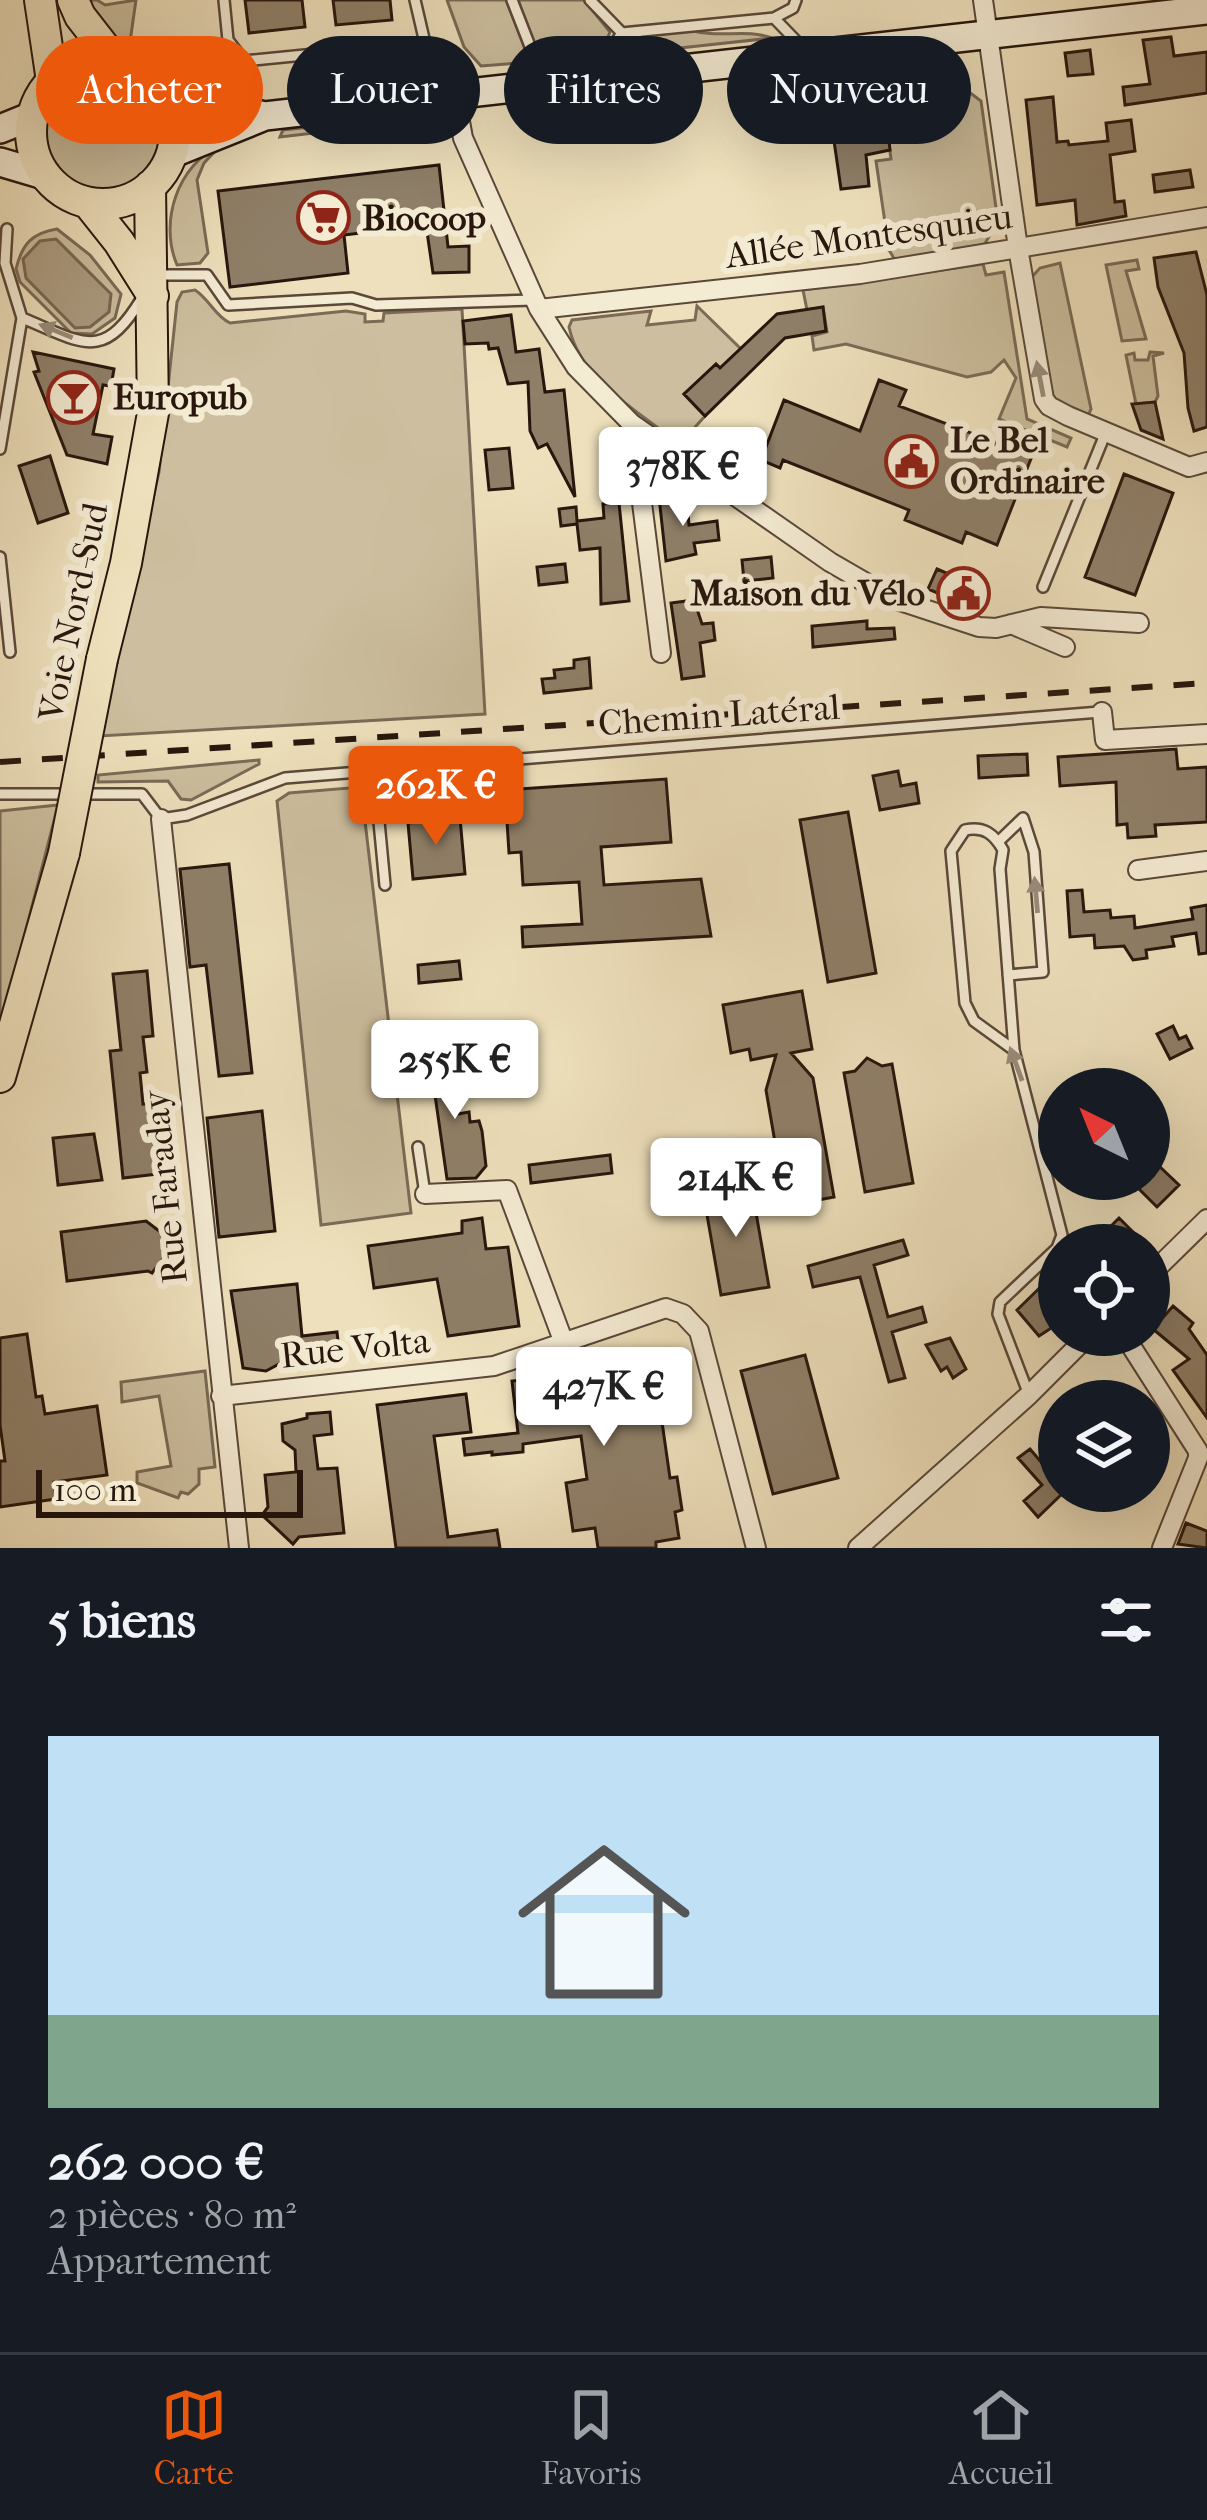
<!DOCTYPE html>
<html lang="fr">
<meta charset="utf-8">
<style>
:root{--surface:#171b24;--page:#20242c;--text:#f1f3f6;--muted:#9ea1a6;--line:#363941;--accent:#ea580c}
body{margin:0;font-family:"IM FELL French Canon",serif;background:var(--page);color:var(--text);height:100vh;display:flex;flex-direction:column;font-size:45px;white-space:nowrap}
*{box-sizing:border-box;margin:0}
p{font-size:39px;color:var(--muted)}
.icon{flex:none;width:66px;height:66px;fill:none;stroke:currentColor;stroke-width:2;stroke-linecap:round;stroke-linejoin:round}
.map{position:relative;height:1548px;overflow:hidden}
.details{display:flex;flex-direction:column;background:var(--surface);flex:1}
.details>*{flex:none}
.top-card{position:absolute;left:36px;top:36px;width:1137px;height:108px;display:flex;gap:24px}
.needle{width:78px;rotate:317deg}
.tools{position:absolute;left:1038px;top:1068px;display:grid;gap:24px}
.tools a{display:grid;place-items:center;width:132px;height:132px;border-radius:50%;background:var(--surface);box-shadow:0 12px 48px #0002;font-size:60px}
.scale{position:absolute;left:36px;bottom:30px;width:267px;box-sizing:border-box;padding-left:12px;border:6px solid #28160d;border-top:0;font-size:33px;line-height:42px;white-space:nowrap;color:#28160d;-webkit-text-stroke:9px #f4ebd3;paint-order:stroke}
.price{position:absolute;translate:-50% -102px;padding:0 27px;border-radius:12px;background:#fff;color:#222;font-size:39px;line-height:78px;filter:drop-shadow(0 3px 6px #0008)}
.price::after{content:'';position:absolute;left:50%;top:72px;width:36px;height:27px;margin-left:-18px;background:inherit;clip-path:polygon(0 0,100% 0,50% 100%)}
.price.selected{background:var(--accent);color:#fff}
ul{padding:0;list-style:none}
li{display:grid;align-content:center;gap:24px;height:636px;padding:0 48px}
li+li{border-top:3px solid var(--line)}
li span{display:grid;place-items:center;height:372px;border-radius:0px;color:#555}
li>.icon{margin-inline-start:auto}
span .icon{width:216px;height:216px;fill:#fffc;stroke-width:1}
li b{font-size:51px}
h2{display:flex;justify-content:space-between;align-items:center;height:144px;padding:0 48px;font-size:51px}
.pill{padding:0 42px;border-radius:54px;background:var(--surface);box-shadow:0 12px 48px #0002;font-size:42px;line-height:108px}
.pill.selected{background:var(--accent);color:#fff}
.dock{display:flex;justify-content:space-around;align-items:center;height:168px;border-top:3px solid var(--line);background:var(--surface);font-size:33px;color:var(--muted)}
.dock a{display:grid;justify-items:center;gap:6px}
.dock .selected{color:var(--accent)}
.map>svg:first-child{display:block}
.green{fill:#ccbe9e;stroke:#7a6a56;stroke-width:3}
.water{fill:#ab9b80;stroke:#776652;stroke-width:3}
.building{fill:#8f7f68;stroke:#28160d;stroke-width:3}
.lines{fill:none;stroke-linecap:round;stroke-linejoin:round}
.service-casing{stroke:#5a4839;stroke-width:14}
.minor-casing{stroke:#5a4839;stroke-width:22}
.secondary-casing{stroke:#28160d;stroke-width:32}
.primary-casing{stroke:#28160d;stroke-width:34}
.service{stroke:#f4ebd3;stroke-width:9}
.minor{stroke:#f4ebd3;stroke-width:18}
.secondary{stroke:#f4ebd3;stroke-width:27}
.primary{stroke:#eee0bc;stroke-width:30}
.rail{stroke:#28160d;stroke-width:6;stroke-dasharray:21 21;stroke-linecap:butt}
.primary-bridge-casing{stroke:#28160d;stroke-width:34;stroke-linecap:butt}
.primary-bridge{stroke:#eee0bc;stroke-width:30}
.oneway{fill:#988b7a}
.labels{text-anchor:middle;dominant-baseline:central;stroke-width:12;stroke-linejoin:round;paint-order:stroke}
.poi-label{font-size:36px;font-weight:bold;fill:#28160d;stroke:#f4ebd3;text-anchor:start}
.street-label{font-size:36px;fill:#28160d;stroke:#f4ebd3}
</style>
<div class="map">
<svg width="1207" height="1548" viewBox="0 0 1207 1548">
<rect width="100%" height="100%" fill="#eee0bc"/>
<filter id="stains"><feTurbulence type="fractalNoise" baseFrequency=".00167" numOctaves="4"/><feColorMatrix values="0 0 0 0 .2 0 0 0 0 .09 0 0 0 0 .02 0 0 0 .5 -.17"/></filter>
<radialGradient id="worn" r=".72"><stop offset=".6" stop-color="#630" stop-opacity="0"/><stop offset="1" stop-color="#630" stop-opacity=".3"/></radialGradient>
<path class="green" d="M 86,0 L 97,0 L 105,5 L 136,0 L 130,42 L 116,38 Z
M 447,0 L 506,0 L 530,62 L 481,66 L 464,47 Z
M 518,0 L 584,0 L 610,32 L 600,54 L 541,60 Z
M 690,30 C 718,39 745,28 772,38 L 680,48 L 644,35 Z
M 932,64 L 981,101 L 998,222 L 984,245 L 895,260 L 889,250 L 876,161 L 891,159 L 879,70 Z
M43 133a60 60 0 1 1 120 0a60 60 0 1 1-120 0Z
M 429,114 L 436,115 L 441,125 L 426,120 L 280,137 L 283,130 Z
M 221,145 L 204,163 L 197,180 L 208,253 L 200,263 L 177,265 C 159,222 177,165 221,145 Z
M 57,229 L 90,255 L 121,294 L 115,318 L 92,334 L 71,333 L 20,282 L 16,269 C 22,244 32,233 57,229 Z
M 1137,260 L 1139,269 L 1126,271 L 1146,339 L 1122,341 L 1106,265 Z
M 1060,263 L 1091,409 L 1087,418 L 1064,408 L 1050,395 L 1030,279 L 1040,268 Z
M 983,264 L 986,275 L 1004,272 L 1027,419 L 1071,438 L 1067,447 L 999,419 L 1016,378 L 1004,360 L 991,372 L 967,377 L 846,344 L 814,350 L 812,336 L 827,332 L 823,307 L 807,310 L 803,290 Z
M 195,290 C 210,300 215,316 230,323 L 346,311 L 365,314 L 365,322 L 383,321 L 384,313 L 462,309 L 485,714 L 100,736 L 159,472 L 177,302 L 182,292 Z
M 697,306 L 741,349 L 720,368 L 716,364 L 684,394 L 705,416 L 680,444 C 640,413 580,380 569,327 L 572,320 L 651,311 L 647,325 L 695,320 Z
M 1150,352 L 1164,353 L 1153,356 L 1158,396 L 1155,402 L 1136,404 L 1126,355 L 1134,353 L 1135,360 L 1148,360 Z
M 259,760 L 259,764 L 191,800 L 181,799 L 168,781 L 98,782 L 98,775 Z
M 361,787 L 411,1213 L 321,1225 L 277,801 L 289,793 Z
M 58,805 L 5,1011 L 0,1027 L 0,811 Z
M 205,1371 L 215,1467 L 199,1469 L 199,1484 L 188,1494 L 181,1492 L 178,1498 L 137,1483 L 137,1472 L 171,1466 L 159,1396 L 122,1402 L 121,1382 Z"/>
<path class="water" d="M 56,239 L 111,294 L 109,312 L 90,327 L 75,328 L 26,278 L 23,259 L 40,241 Z"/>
<path class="building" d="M 245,0 L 302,0 L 305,27 L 249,33 Z
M 333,0 L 390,0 L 392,20 L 336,25 Z
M 1171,37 L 1174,56 L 1207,52 L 1207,93 L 1125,105 L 1123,87 L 1150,84 L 1143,40 Z
M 1090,50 L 1093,74 L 1068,76 L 1065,53 Z
M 856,77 L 861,125 L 887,122 L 890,150 L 866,155 L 869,186 L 841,189 L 825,79 Z
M 1053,97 L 1057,142 L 1068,141 L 1069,145 L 1108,141 L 1106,123 L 1131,120 L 1135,151 L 1110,155 L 1115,202 L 1124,201 L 1126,216 L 1077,225 L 1075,200 L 1037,205 L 1026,100 Z
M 439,165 L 448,247 L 469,246 L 469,272 L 433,273 L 426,225 L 344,235 L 348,273 L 230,287 L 218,191 Z
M 1190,170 L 1193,187 L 1155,192 L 1153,175 Z
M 1196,252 L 1207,295 L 1207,427 L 1194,431 L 1188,408 L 1184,353 L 1158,287 L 1154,258 Z
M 823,307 L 826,331 L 785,338 L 705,416 L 684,394 L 716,364 L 720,368 L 777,314 Z
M 511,315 L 516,352 L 539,349 L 545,392 L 564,390 L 575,497 L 547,444 L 538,448 L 530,431 L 528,382 L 508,384 L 498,348 L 489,349 L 488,343 L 465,344 L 463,321 Z
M 33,352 L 114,369 L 111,386 L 103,385 L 93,434 L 112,437 L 107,464 L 67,455 L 34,372 L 39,371 Z
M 879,380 L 906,390 L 899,406 L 1032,456 L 997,545 L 966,532 L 962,543 L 905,520 L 909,510 L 783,460 L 780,468 L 761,460 L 784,400 L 860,431 Z
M 1155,402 L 1163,439 L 1141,430 L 1132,404 Z
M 509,448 L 513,488 L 489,490 L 485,450 Z
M 50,456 L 68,513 L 38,523 L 19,466 Z
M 1124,474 L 1173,493 L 1135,595 L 1085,577 Z
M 678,495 L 679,504 L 687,503 L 689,525 L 717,521 L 719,540 L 694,543 L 696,554 L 666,561 L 659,497 Z
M 619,503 L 629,601 L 601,604 L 600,548 L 580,550 L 577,524 L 561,526 L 559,509 L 576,507 L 577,521 L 604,518 L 603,504 Z
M 771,557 L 773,578 L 744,581 L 742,560 Z
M 565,564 L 567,582 L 539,585 L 537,567 Z
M 937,569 L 958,578 L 949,598 L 928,589 Z
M 694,600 L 702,624 L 713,623 L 715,640 L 700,643 L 704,676 L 682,679 L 671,603 Z
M 867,621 L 867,629 L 894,628 L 895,639 L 813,647 L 812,626 Z
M 589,658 L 591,688 L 544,693 L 542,679 L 555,678 L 554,670 L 574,668 L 574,660 Z
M 1176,749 L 1178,769 L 1207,767 L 1207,822 L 1155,825 L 1156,836 L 1128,838 L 1127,824 L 1117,825 L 1116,782 L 1060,786 L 1058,757 Z
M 1027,754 L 1028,775 L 979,778 L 978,756 Z
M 898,771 L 901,786 L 916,783 L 919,803 L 880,810 L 873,776 Z
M 666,779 L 671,842 L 601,847 L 604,885 L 701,879 L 711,936 L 523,947 L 522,927 L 582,924 L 579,882 L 523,885 L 521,852 L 509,853 L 505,790 Z
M 848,812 L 876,973 L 828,982 L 800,820 Z
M 460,818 L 465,874 L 413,879 L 408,823 Z
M 229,864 L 252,1073 L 219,1076 L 206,965 L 190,967 L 180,869 Z
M 1082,890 L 1084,912 L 1110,910 L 1111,918 L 1134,916 L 1135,928 L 1193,919 L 1191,908 L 1207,905 L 1207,953 L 1199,954 L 1196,933 L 1172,937 L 1174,946 L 1146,950 L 1147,958 L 1133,960 L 1124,946 L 1095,948 L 1094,935 L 1070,937 L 1067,891 Z
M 459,961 L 461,979 L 419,983 L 418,965 Z
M 147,971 L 153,1036 L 143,1037 L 147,1072 L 140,1073 L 143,1104 L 152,1103 L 155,1127 L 162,1126 L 167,1173 L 123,1178 L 110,1051 L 121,1050 L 113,974 Z
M 802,991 L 812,1049 L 791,1053 L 813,1078 L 834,1197 L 786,1206 L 766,1090 L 776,1055 L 751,1060 L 749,1049 L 731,1053 L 723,1005 Z
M 1173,1026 L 1179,1039 L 1186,1036 L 1192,1048 L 1170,1059 L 1157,1034 Z
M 445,1037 L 453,1103 L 457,1103 L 458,1114 L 469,1112 L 470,1122 L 479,1121 L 482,1131 L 486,1166 L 476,1178 L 447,1179 L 427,1039 Z
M 867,1058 L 882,1066 L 892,1064 L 913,1183 L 865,1192 L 844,1073 L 855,1071 Z
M 262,1111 L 275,1231 L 219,1237 L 207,1118 Z
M 94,1134 L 102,1180 L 58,1185 L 53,1138 Z
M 610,1155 L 612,1173 L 531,1183 L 529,1165 Z
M 1158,1165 L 1179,1185 L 1157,1207 L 1137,1187 L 1149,1179 Z
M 751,1184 L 769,1287 L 721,1295 L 703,1192 Z
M 482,1218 L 486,1249 L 508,1247 L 519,1326 L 448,1336 L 437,1279 L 374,1288 L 368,1246 L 462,1233 L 462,1221 Z
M 1119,1218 L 1136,1235 L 1126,1245 L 1092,1245 Z
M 146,1221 L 175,1243 L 152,1273 L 148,1271 L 67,1281 L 61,1232 Z
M 903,1240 L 908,1255 L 874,1265 L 888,1317 L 922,1307 L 926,1322 L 892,1332 L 905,1378 L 889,1382 L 860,1277 L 813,1287 L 808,1266 Z
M 1059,1269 L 1059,1288 L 1044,1302 L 1059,1317 L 1059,1323 L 1039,1336 L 1017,1310 Z
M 297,1284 L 302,1336 L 337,1332 L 340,1358 L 279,1364 L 266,1371 L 243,1368 L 231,1291 Z
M 1173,1306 L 1193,1323 L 1189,1329 L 1207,1355 L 1207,1418 L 1173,1370 L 1189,1359 L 1153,1329 Z
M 27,1334 L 36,1397 L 42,1396 L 45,1414 L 97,1406 L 107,1475 L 54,1482 L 56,1499 L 0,1507 L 0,1461 L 5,1461 L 0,1425 L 0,1338 Z
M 950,1338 L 966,1369 L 953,1378 L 947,1367 L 941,1371 L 926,1345 Z
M 805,1355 L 838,1478 L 773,1494 L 741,1371 Z
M 628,1356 L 629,1362 L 653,1359 L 670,1478 L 677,1477 L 682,1510 L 675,1512 L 679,1538 L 656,1542 L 656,1548 L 598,1548 L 595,1528 L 573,1531 L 566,1483 L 587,1479 L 581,1436 L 523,1444 L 523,1452 L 492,1455 L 492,1452 L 465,1455 L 463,1439 L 518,1433 L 512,1381 L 550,1377 L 551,1384 L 592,1378 L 590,1362 Z
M 466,1394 L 471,1432 L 434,1436 L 448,1537 L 497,1530 L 500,1548 L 396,1548 L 377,1405 Z
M 330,1412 L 332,1434 L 314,1436 L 318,1469 L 337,1468 L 344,1533 L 299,1537 L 293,1544 L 262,1515 L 268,1507 L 265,1475 L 296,1472 L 295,1450 L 283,1441 L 282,1424 L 307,1418 L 307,1414 Z
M 1030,1449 L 1053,1476 L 1059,1491 L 1064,1492 L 1038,1517 L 1024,1501 L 1042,1485 L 1018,1458 Z
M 1186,1523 L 1207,1531 L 1207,1548 L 1178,1544 Z"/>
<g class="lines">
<defs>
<path id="service" d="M 224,0 L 228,40 L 244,61 L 425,43 L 415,0
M 512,0 L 544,82
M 590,0 L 622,33 L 685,59
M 774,18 L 805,50
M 596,71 L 622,33 L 774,18 L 793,8 L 796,0
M 159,275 L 207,275 L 228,305 L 352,298 L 376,305 L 533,300
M 22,318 C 82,342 102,364 142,298
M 0,449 L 22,318 L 5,263 L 7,229
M 0,557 L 10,652
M 1043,587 L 1106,432
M 374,769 L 385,885
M 0,794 L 142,794 L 161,819 L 187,815 L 285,778 L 1100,712
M 998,842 L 1023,818 L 1034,852 L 1043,972 L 1008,975
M 1014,1050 L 1000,869 L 1003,850 C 994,834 984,826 965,830 L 951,851 L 965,1003 L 974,1021 L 1014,1050 L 1062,1235 L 1057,1248 L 1000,1302 L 998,1314 L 1029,1395
M 418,1147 L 425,1194"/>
<path id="minor" d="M 983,0 L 1018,248 L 1044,399 L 1049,406 L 1068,416 L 1189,467 L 1207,462
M 455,94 L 463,138 L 539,309 L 576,367 L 632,424 L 661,653
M 539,309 L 860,274 L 1207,217
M 632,424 L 830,562 L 894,599 L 979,627 L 996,628 L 1041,617 L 1139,623
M 1011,624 L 1065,647
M 1102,712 L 1105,740 L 1207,734
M 161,819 L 239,1548
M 1138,870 L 1207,861
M 425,1194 L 507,1190 L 564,1343
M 1149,1276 L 1207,1219
M 1124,1335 L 1198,1451 L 1198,1458 L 1162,1548
M 221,1396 L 494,1366 L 666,1308 L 683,1314 L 699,1331 L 756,1548
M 858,1548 L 1029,1395 L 1089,1335"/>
<path id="secondary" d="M 167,99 L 261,115
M 0,129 L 32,116
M 171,154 L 265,116 L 1207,10
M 0,162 L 44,175"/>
<path id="primary" d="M 40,0 L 52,81
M 73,0 L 80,16 L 115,61
M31 132a72 72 0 1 1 144 0a72 72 0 1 1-144 0Z
M 88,203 L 119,242 L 153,296
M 102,659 L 126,563 L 153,413 L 150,186
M 0,1077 L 64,853"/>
</defs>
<use href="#service" class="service-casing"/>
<use href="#minor" class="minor-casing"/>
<use href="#secondary" class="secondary-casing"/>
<use href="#primary" class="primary-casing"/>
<use href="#service" class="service"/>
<use href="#minor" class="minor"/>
<use href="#secondary" class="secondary"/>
<use href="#primary" class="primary"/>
<path class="rail" d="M 0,762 L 1207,683"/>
<defs>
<path id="primary-bridge" d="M 64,853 L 102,659"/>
</defs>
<use href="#primary-bridge" class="primary-bridge-casing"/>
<use href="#primary-bridge" class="primary-bridge"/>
</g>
<defs><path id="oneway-solid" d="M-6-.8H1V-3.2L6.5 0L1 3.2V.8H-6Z" transform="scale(3)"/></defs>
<g class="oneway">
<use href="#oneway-solid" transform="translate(56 331) rotate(-158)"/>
<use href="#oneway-solid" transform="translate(1040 379) rotate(-101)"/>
<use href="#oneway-solid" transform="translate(1036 895) rotate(-95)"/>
<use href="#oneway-solid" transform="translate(1016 1064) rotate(-110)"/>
</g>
<defs>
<symbol id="supermarket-ring" viewBox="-11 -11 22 22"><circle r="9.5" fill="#f4ebd3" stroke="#8f2418" stroke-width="1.5"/><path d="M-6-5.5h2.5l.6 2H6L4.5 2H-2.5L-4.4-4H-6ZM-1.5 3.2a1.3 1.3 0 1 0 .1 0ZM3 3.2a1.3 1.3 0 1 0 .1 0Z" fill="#8f2418"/></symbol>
<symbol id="bar-ring" viewBox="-11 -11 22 22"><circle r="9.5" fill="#f4ebd3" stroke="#8f2418" stroke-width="1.5"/><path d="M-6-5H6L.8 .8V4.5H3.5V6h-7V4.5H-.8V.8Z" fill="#8f2418"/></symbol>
<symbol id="civic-ring" viewBox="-11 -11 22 22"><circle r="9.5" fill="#f4ebd3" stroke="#8f2418" stroke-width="1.5"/><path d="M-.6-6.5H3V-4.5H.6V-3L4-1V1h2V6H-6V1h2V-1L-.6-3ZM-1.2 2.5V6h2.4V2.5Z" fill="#8f2418"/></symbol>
</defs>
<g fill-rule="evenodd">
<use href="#supermarket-ring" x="294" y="188" width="59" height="59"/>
<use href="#bar-ring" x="44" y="368" width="59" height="59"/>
<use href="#civic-ring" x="882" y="432" width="59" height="59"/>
<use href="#civic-ring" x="934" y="564" width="59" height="59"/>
</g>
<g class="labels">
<g class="poi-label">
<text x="362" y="218">Biocoop</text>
<text x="113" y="397">Europub</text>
<text x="950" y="440">Le Bel<tspan x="950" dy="41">Ordinaire</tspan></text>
<text x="925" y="593" text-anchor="end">Maison du Vélo</text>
</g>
<g class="street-label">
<text transform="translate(869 236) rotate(-8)">Allée Montesquieu</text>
<text transform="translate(73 612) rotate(-78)">Voie Nord-Sud</text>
<text transform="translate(719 715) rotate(-4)">Chemin Latéral</text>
<text transform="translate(165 1187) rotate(-96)">Rue Faraday</text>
<text transform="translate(355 1348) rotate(-6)">Rue Volta</text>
</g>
</g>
<rect width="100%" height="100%" filter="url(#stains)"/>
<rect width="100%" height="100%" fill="url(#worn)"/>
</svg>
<div class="tools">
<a><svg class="needle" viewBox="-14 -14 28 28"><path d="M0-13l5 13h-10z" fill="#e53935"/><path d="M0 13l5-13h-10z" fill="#9ea1a6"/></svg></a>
<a><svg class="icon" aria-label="locate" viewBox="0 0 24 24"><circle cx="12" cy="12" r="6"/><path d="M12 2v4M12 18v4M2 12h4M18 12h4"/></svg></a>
<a><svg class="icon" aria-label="layers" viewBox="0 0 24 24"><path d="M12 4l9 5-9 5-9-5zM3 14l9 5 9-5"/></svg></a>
</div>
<div class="scale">100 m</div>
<b class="price" style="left:683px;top:529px">378K €</b>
<b class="price selected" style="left:436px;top:848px">262K €</b>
<b class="price" style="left:455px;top:1122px">255K €</b>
<b class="price" style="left:736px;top:1240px">214K €</b>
<b class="price" style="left:604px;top:1449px">427K €</b>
<div class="top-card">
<a class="pill selected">Acheter</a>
<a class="pill">Louer</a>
<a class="pill">Filtres</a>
<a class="pill">Nouveau</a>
</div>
</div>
<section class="details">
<h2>5 biens<svg class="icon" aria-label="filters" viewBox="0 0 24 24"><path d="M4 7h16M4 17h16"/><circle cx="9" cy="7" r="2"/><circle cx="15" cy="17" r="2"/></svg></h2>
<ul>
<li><span style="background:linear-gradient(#bfe0f5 75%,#7fa58c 0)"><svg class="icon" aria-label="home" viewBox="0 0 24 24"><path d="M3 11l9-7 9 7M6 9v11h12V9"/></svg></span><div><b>262 000 €</b><p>2 pièces · 80 m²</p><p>Appartement</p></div></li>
</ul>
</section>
<nav class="dock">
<a class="selected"><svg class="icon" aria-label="map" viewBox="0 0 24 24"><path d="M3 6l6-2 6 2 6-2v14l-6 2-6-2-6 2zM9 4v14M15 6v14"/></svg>Carte</a>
<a><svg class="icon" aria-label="saved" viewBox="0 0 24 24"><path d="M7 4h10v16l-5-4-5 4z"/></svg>Favoris</a>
<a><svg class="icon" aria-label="home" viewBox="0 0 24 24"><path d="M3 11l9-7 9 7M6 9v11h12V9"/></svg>Accueil</a>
</nav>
